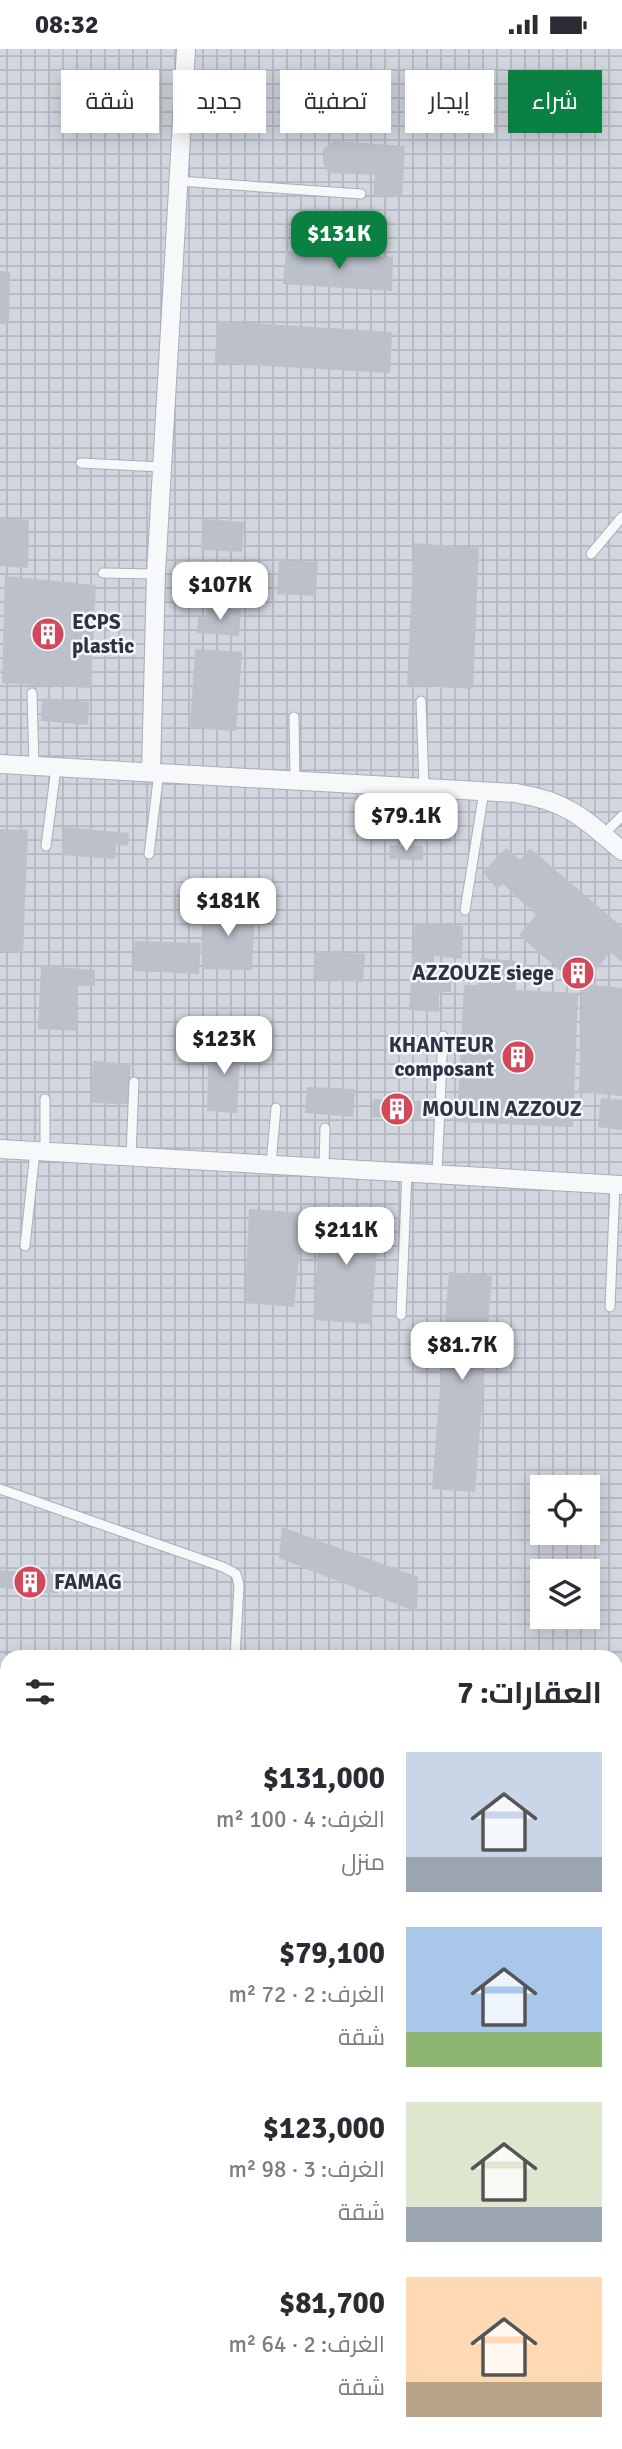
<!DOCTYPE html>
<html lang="ar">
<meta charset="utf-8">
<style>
:root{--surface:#fff;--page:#f2f2f3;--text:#2b2b33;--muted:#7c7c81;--accent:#0b8043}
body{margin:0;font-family:Signika,Cairo,sans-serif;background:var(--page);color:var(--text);direction:rtl;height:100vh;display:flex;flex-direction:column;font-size:26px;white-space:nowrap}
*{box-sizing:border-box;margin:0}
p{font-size:23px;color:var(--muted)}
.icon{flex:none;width:38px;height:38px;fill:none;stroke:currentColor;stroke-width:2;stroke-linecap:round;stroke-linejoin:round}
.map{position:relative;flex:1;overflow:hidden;direction:ltr}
.side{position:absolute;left:0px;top:1601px;width:623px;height:800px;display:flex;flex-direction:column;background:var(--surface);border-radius:21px 21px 0 0;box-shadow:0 4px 18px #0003;direction:rtl}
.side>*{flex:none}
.top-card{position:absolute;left:21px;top:21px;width:581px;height:63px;direction:rtl;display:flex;gap:14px}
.buttons{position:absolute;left:530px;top:1426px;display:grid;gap:14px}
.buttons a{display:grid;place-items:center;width:70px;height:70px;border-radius:0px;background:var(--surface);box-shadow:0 4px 18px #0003;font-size:35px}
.price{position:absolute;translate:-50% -60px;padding:0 16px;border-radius:14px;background:#fff;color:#222;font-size:23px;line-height:46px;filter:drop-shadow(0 2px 4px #0008)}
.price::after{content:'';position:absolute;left:50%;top:42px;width:21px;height:16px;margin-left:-10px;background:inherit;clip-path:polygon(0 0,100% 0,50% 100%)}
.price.on{background:var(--accent);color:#fff}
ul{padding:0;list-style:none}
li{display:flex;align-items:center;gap:21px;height:175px;padding:0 21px}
li span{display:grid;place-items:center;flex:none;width:196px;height:140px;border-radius:0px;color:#555}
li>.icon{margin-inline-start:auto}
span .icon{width:84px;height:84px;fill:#fffc;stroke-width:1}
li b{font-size:30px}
h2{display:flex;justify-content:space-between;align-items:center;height:84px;padding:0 21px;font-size:30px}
.chip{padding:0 24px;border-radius:0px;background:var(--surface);box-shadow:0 4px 18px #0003;font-size:24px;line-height:63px}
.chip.on{background:var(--accent);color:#fff}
.status{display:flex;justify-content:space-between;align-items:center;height:49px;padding:0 35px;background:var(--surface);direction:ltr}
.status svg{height:19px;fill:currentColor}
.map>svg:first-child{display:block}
.industrial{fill:url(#industrial-grid);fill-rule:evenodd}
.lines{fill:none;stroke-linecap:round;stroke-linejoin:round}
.canal{stroke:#9fb4cc;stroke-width:18}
.building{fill:#bbc0ca}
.service-casing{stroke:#a9aeb7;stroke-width:11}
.minor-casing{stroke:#a9aeb7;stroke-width:20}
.service{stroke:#f7f8fa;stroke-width:9}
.minor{stroke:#f7f8fa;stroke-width:18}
.labels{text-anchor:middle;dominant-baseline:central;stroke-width:5;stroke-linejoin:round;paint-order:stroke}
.poi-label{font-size:21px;font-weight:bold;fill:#2b3445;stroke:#f4f6f9;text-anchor:start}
</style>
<div class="status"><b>08:32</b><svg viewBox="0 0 49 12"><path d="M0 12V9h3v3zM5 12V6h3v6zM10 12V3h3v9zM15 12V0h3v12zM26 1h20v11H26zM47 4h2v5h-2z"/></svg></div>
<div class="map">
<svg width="622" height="2400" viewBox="0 0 622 2400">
<defs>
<pattern id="industrial-grid" width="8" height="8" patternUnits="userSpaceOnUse" patternTransform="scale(1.75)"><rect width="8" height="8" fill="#d2d6de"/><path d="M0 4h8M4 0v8" fill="none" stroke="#b4b8c0"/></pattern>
</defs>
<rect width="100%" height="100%" fill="#e4e7ec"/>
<path class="industrial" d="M 0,0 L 622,0 L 622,2395 L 609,2394 L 616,2394 L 616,1608 L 7,1608 L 7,2358 L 0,2358 ZM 542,1438 L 588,1438 L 588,1484 L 542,1484 ZM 542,1522 L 588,1522 L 588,1568 L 542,1568 Z"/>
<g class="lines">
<path class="canal" d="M 0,2380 L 7,2381
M 258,2394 L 388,2400"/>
</g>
<path class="building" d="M 334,92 L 405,97 L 402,148 L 373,146 L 375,126 L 328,124 L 323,113 L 323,100 Z
M 286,202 L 393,208 L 392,242 L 283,235 Z
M 0,222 L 10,223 L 9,275 L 0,275 Z
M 217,272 L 392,283 L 390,324 L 215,314 Z
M 0,469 L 29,471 L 28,519 L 0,517 Z
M 203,470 L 244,473 L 242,503 L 201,501 Z
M 414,494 L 479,499 L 473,640 L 407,636 Z
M 279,511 L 318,513 L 316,547 L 277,545 Z
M 5,527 L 96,536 L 91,639 L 2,634 Z
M 207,558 L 241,560 L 239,587 L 197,584 L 198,568 L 206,569 Z
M 195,600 L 242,603 L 236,682 L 190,679 Z
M 42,649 L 89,653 L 88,676 L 41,672 Z
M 64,778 L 129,784 L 128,797 L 116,796 L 115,810 L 62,806 Z
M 0,780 L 28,781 L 23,904 L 0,903 Z
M 390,796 L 423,797 L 423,811 L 389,810 Z
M 506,799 L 520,811 L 530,799 L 622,878 L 622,913 L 610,903 L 586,935 L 622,939 L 622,1047 L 579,1043 L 582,941 L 519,886 L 536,866 L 503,835 L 497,840 L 483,823 Z
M 204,857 L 255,860 L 252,921 L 202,920 Z
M 415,874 L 463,877 L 462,910 L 434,907 L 433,926 L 451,927 L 451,943 L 439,943 L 439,963 L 409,961 Z
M 135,892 L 201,894 L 199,925 L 133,922 Z
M 315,902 L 365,905 L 363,933 L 313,930 Z
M 481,909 L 516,912 L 516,941 L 578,944 L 573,1078 L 457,1073 L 464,936 L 478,936 Z
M 41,917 L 95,921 L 95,937 L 78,937 L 77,982 L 38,980 Z
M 209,990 L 241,992 L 237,1064 L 207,1062 Z
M 93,1012 L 131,1015 L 128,1055 L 91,1054 Z
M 307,1038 L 355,1040 L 353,1068 L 305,1064 Z
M 601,1049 L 622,1051 L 622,1081 L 598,1078 Z
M 373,1050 L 421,1052 L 421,1070 L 372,1068 Z
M 249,1160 L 304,1164 L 294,1258 L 245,1254 Z
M 321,1161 L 380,1166 L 371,1275 L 313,1271 Z
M 449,1223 L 492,1227 L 475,1443 L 432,1440 Z
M 282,1478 L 418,1528 L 417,1563 L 279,1509 Z
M 0,1521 L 60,1526 L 58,1545 L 0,1539 Z
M 0,1717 L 7,1718 L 7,1836 L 0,1836 Z
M 616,1832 L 622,1832 L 622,1864 L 616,1864 Z
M 0,1896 L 7,1897 L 7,1947 L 0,1947 Z
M 0,1973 L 7,1973 L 7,2044 L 0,2043 Z"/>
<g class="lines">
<defs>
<path id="service" d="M 178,132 L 361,145
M 81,414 L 161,418
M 591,505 L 622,468
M 103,524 L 156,525
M 32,644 L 34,717
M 421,652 L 424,738
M 294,668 L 295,731
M 603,786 L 622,767
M 46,797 L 56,719
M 149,805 L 159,723
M 465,861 L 484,742
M 45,1102 L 45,1050
M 131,1107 L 134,1033
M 271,1115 L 276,1059
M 324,1118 L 325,1079
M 437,1125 L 443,987
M 25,1197 L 35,1102
M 610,1258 L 615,1136
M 401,1266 L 407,1123
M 0,1440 L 223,1518 L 236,1525 L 239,1536 L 235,1608
M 616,1960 L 622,1960
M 616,2153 L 622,2154
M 0,2344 L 7,2345
M 616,2379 L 622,2379"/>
<path id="minor" d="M 0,715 L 515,744 C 567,752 584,769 622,802
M 151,722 L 156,525 L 186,0
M 0,1100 L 622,1136"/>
</defs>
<use href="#service" class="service-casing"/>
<use href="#minor" class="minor-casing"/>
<use href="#service" class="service"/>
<use href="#minor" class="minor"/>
</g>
<defs>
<symbol id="building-disc" viewBox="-11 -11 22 22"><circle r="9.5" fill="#d1495b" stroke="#f4f6f9"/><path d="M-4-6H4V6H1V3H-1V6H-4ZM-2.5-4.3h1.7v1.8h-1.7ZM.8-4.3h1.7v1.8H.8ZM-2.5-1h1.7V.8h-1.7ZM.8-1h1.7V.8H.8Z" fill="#fff"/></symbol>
</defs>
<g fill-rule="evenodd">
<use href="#building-disc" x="29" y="566" width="38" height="38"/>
<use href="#building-disc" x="559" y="905" width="38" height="38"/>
<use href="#building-disc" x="499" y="989" width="38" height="38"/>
<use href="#building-disc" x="378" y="1041" width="38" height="38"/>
<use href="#building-disc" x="11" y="1514" width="38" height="38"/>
</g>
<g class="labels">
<g class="poi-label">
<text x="72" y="573">ECPS<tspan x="72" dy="24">plastic</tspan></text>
<text x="554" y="924" text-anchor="end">AZZOUZE siege</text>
<text x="494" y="996" text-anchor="end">KHANTEUR<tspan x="494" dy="24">composant</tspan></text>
<text x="422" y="1060">MOULIN AZZOUZ</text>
<text x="54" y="1533">FAMAG</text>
</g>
</g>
</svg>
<div class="buttons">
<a><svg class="icon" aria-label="locate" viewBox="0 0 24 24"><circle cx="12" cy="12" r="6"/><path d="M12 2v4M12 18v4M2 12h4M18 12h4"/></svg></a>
<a><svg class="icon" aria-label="layers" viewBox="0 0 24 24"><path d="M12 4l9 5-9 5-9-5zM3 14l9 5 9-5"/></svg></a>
</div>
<b class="price on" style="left:339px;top:222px">$131K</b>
<b class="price" style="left:220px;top:573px">$107K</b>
<b class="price" style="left:406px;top:804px">$79.1K</b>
<b class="price" style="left:228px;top:889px">$181K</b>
<b class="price" style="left:224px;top:1027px">$123K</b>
<b class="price" style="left:346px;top:1218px">$211K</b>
<b class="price" style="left:462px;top:1333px">$81.7K</b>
<div class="top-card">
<a class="chip on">شراء</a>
<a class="chip">إيجار</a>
<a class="chip">تصفية</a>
<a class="chip">جديد</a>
<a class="chip">شقة</a>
</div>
<section class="side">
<h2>العقارات: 7<svg class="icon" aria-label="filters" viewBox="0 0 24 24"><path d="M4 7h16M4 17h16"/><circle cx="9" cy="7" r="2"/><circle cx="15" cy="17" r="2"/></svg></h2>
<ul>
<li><span style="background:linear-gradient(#c9d6e8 75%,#9aa5b1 0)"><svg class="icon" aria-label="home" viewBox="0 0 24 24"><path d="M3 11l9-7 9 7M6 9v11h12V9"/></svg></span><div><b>$131,000</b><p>الغرف: 4 · 100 m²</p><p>منزل</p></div></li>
<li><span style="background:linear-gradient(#a9c7e8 75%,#8fb573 0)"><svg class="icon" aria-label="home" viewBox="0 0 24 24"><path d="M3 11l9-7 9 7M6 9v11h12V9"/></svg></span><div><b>$79,100</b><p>الغرف: 2 · 72 m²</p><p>شقة</p></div></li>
<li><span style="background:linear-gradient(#dfe7d0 75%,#9aa5b1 0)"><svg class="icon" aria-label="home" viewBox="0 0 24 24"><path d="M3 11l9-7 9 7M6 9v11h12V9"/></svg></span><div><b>$123,000</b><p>الغرف: 3 · 98 m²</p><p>شقة</p></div></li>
<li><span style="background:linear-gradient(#ffd9b3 75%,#b9a48a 0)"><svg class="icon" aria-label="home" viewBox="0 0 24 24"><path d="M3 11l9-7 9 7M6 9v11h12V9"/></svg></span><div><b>$81,700</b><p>الغرف: 2 · 64 m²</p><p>شقة</p></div></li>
</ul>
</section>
</div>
